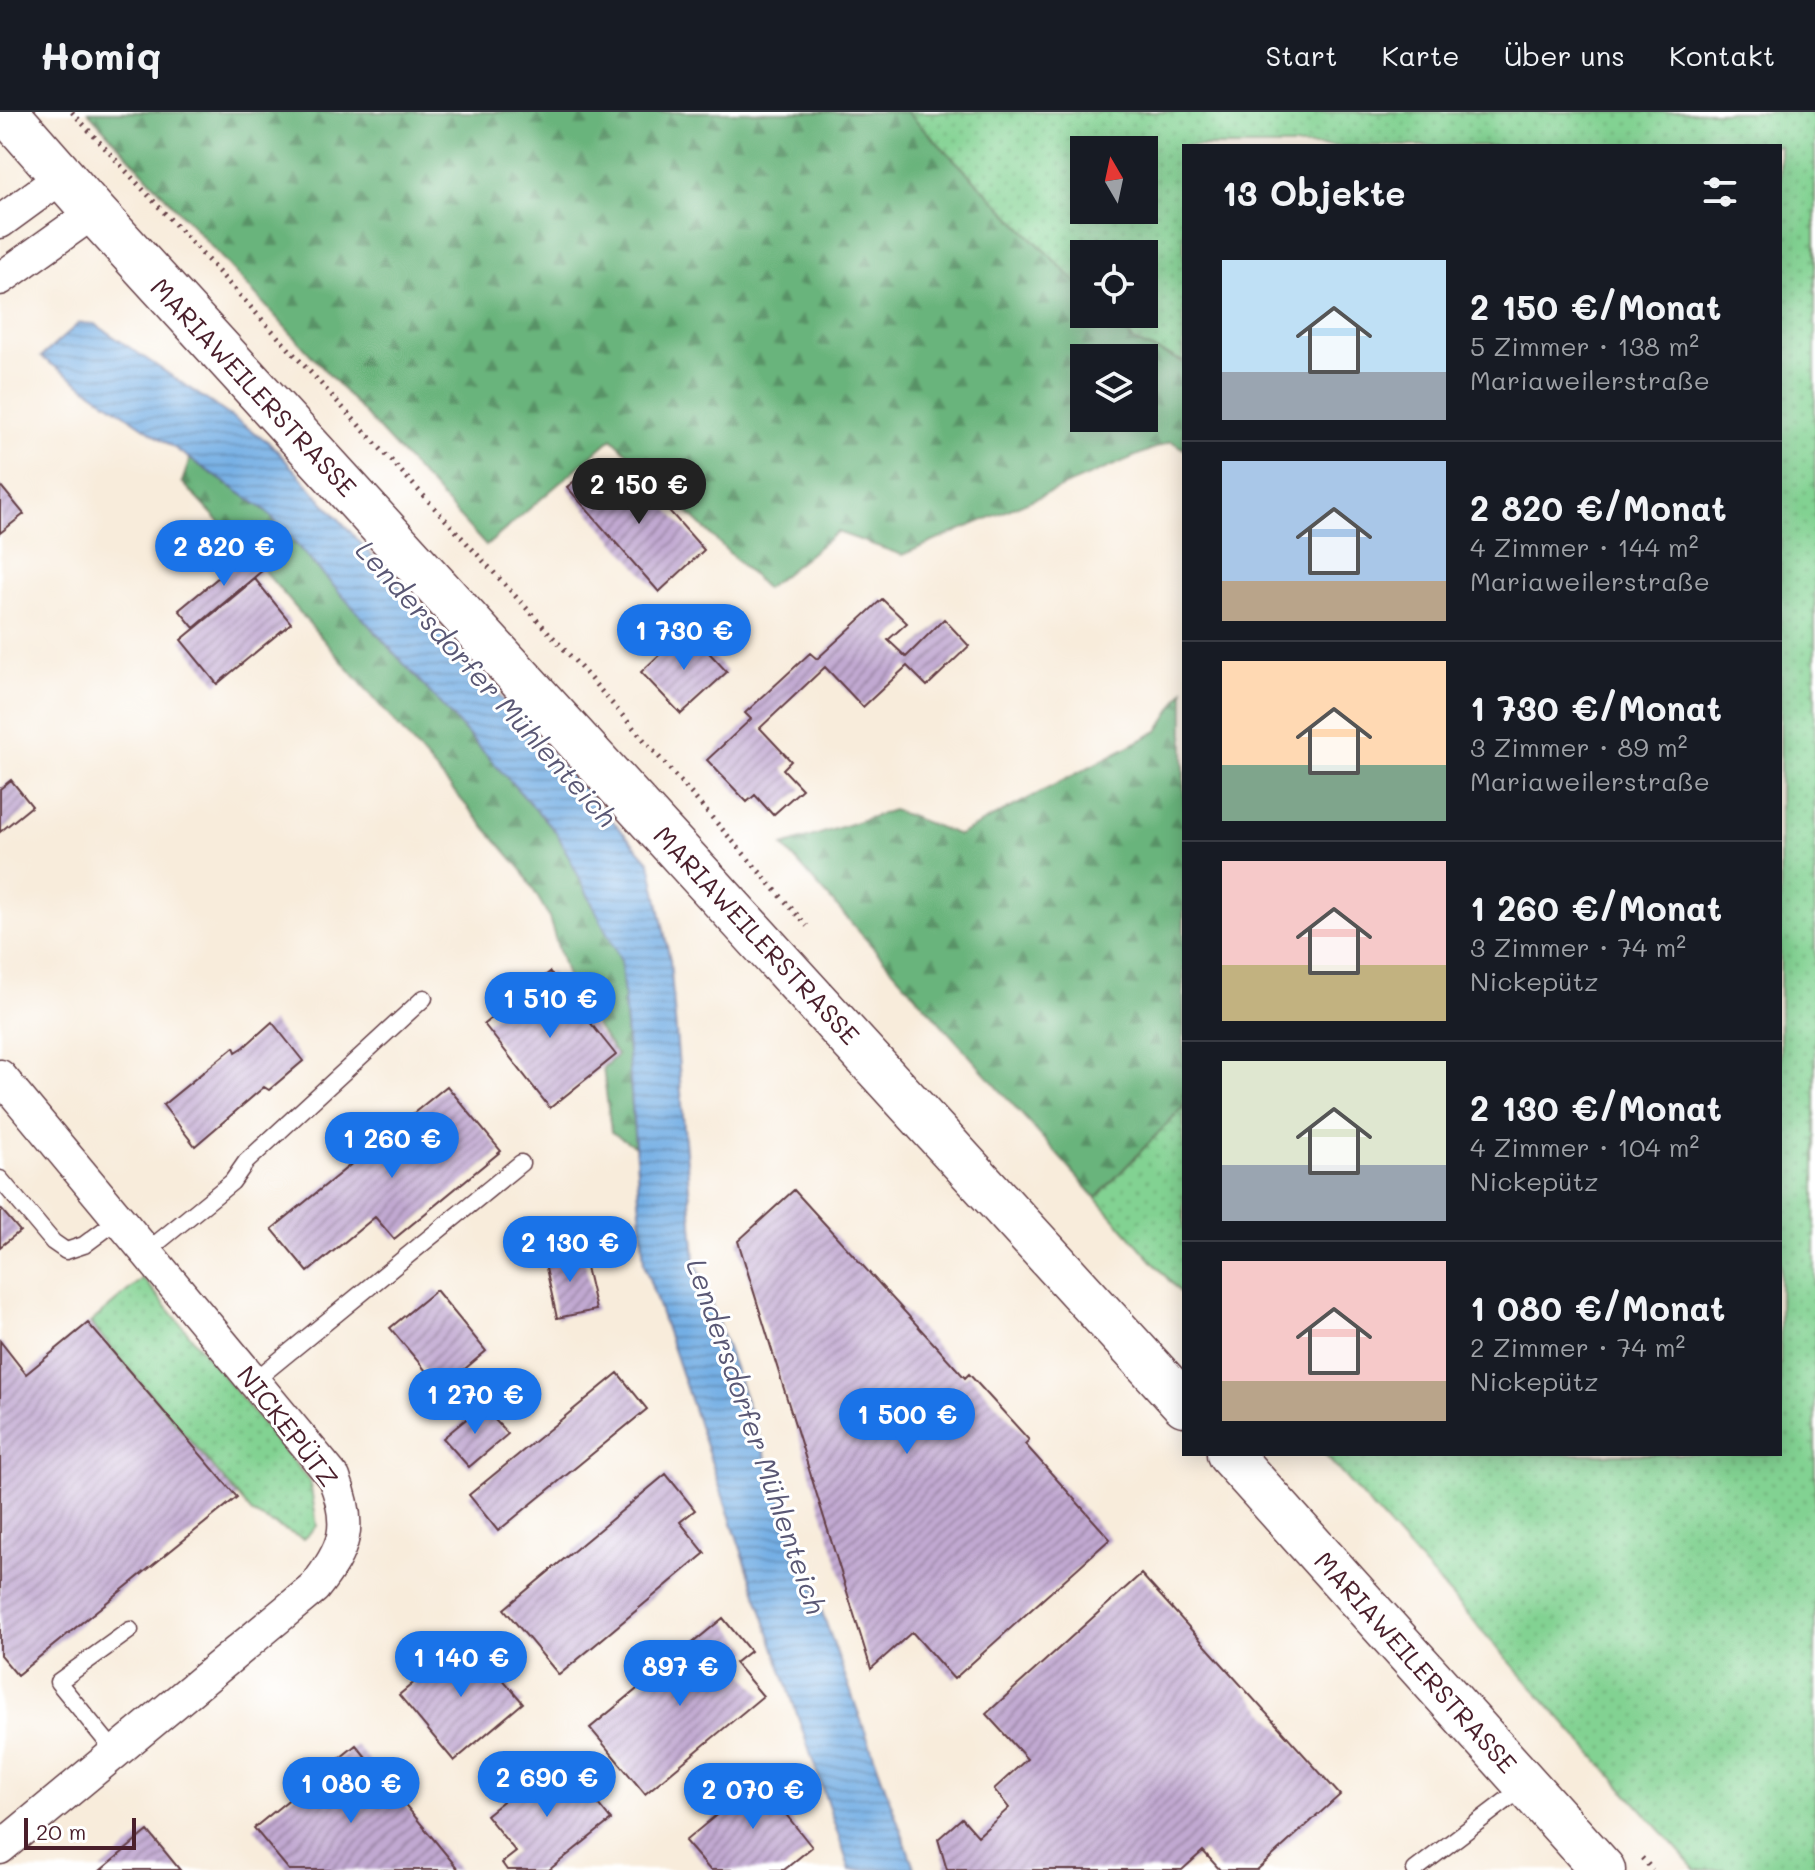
<!DOCTYPE html>
<html lang="de">
<meta charset="utf-8">
<style>
:root{--surface:#171b24;--page:#20242c;--text:#f1f3f6;--muted:#9ea1a6;--line:#363941;--accent:#1a73e8}
body{margin:0;font-family:Mali,sans-serif;background:var(--page);color:var(--text);height:100vh;display:flex;flex-direction:column;font-size:30px;white-space:nowrap}
*{box-sizing:border-box;margin:0}
p{font-size:26px;color:var(--muted)}
.icon{flex:none;width:44px;height:44px;fill:none;stroke:currentColor;stroke-width:2;stroke-linecap:round;stroke-linejoin:round}
.map{position:relative;flex:1;overflow:hidden}
.side{position:absolute;left:1182px;top:32px;width:600px;height:1312px;display:flex;flex-direction:column;background:var(--surface);border-radius:0px;box-shadow:0 4px 20px #0003}
.side>*{flex:none}
.needle{width:52px;rotate:351deg}
.controls{position:absolute;left:1070px;top:24px;display:grid;gap:16px}
.controls a{display:grid;place-items:center;width:88px;height:88px;border-radius:0px;background:var(--surface);box-shadow:0 4px 20px #0003;font-size:40px}
.scale{position:absolute;left:24px;bottom:20px;width:112px;box-sizing:border-box;padding-left:8px;border:4px solid #4a1f2b;border-top:0;font-size:22px;line-height:28px;white-space:nowrap;color:#4a1f2b;-webkit-text-stroke:6px #fff;paint-order:stroke}
.price{position:absolute;translate:-50% -68px;padding:0 18px;border-radius:28px;background:var(--accent);color:#fff;font-size:26px;line-height:52px;filter:drop-shadow(0 2px 4px #0008)}
.price::after{content:'';position:absolute;left:50%;top:48px;width:24px;height:18px;margin-left:-12px;background:inherit;clip-path:polygon(0 0,100% 0,50% 100%)}
.price.active{background:#222;color:#fff}
ul{padding:0;list-style:none}
li{display:flex;align-items:center;gap:24px;height:200px;padding:0 40px}
li+li{border-top:2px solid var(--line)}
li span{display:grid;place-items:center;flex:none;width:224px;height:160px;border-radius:0px;color:#555}
li>.icon{margin-inline-start:auto}
span .icon{width:96px;height:96px;fill:#fffc;stroke-width:1}
li b{font-size:34px}
h2{display:flex;justify-content:space-between;align-items:center;height:96px;padding:0 40px;font-size:34px}
header{display:flex;align-items:center;gap:48px;box-sizing:border-box;height:112px;padding:0 40px;background:var(--surface);border-bottom:2px solid var(--line)}
header strong{font-size:38px}
nav{display:flex;gap:44px;margin-inline-start:auto;font-size:28px}
.map>svg:first-child{display:block}
.grass{fill:url(#grass-dots);stroke:#66785e;stroke-width:2;fill-rule:evenodd}
.forest{fill:url(#forest-firs);stroke:#5a6a54;stroke-width:2;fill-rule:evenodd}
.water{fill:url(#water-rules);stroke:#5e6688;stroke-width:2}
.building{fill:url(#building-hatch)}
.lines{fill:none;stroke-linecap:round;stroke-linejoin:round}
.lane-casing{stroke:#643e45;stroke-width:19}
.street-casing{stroke:#643e45;stroke-width:35}
.secondary-casing{stroke:#643e45;stroke-width:47}
.path{stroke:#643e45;stroke-width:5;stroke-dasharray:2 6;stroke-linecap:butt}
.lane{stroke:#fff;stroke-width:16}
.street{stroke:#fff;stroke-width:32}
.secondary{stroke:#fff;stroke-width:44}
.labels{text-anchor:middle;dominant-baseline:central;stroke-width:6;stroke-linejoin:round;paint-order:stroke}
.street-label{font-size:26px;fill:#4a1f2b;stroke:#fff}
.water-label{font-size:28px;font-style:italic;fill:#5a5875;stroke:#fff}
</style>
<header>
<strong>Homiq</strong>
<nav><a>Start</a><a>Karte</a><a>Über uns</a><a>Kontakt</a></nav>
</header>
<div class="map">
<svg width="1815" height="1758" viewBox="0 0 1815 1758">
<defs>
<pattern id="grass-dots" width="8" height="8" patternUnits="userSpaceOnUse" patternTransform="scale(2)"><rect width="8" height="8" fill="#82d292"/><path d="M2 2h.1M6 6h.1" fill="none" stroke="#72b47e" stroke-width="1.8" stroke-linecap="round"/></pattern>
<pattern id="forest-firs" width="22" height="20" patternUnits="userSpaceOnUse" patternTransform="scale(2)"><rect width="22" height="20" fill="#69b47c"/><path d="M5 1l3.5 6h-7zM16 11l3.5 6h-7z" fill="#589266"/></pattern>
<pattern id="water-rules" width="6" height="5" patternUnits="userSpaceOnUse" patternTransform="scale(2)"><rect width="6" height="5" fill="#73aee4"/><path d="M0 2.5h6" fill="none" stroke="#608db9"/></pattern>
<pattern id="building-hatch" width="6" height="6" patternUnits="userSpaceOnUse" patternTransform="scale(2)"><rect width="6" height="6" fill="#c1a9d1"/><path d="M-1 1l2-2M0 6l6-6M5 7l2-2" fill="none" stroke="#9f89aa"/></pattern>
</defs>
<rect width="100%" height="100%" fill="#fff"/>
<filter id="ink" filterUnits="userSpaceOnUse"><feTurbulence type="fractalNoise" baseFrequency=".0125" numOctaves="2"/><feDisplacementMap in="SourceGraphic" scale="16" xChannelSelector="R" yChannelSelector="G"/><feConvolveMatrix kernelMatrix="1 2 1 2 8 2 1 2 1" color-interpolation-filters="sRGB"/></filter>
<filter id="wash" filterUnits="userSpaceOnUse"><feTurbulence type="fractalNoise" baseFrequency=".006" numOctaves="4" result="noise"/><feDisplacementMap in="SourceGraphic" scale="32" xChannelSelector="R" yChannelSelector="G"/><feGaussianBlur stdDeviation="1.8" result="paint"/><feColorMatrix in="noise" values="0 0 0 0 0 0 0 0 0 0 0 0 0 0 0 0 0 1.4 0 .05"/><feComposite in="paint" operator="in"/></filter>
<g filter="url(#wash)">
<rect width="100%" height="100%" fill="#f8ecdb"/>
<path class="grass" d="M 901,0 L 1815,0 L 1815,1758 L 1696,1758 L 1324,1342 L 1780,1342 L 1780,34 L 1184,34 L 1184,250 L 1135,230 L 1107,202 L 1144,202 L 1144,142 L 1084,142 L 1084,180 ZM 1084,38 L 1144,38 L 1144,98 L 1084,98 Z
M 1184,994 L 1184,1185 L 1096,1086 Z
M 143,1166 L 310,1370 L 317,1414 L 303,1427 L 253,1402 L 90,1211 Z"/>
<path class="forest" d="M 88,0 L 907,0 L 1084,178 L 1084,202 L 1107,202 L 1135,230 L 1184,250 L 1184,337 L 1171,329 L 902,443 L 837,420 L 766,477 L 612,326 L 486,434 ZM 1084,246 L 1144,246 L 1144,306 L 1084,306 Z
M 190,347 L 265,398 L 557,721 L 621,849 L 635,1034 L 611,1020 L 603,956 L 617,943 L 572,881 L 548,803 L 522,758 L 246,438 L 182,370 Z
M 1184,578 L 1184,994 L 1096,1086 L 783,734 L 893,698 L 959,723 L 1158,619 Z"/>
<path class="water" d="M 79,211 L 95,212 L 270,331 L 650,750 L 670,848 L 695,1147 L 915,1758 L 850,1758 L 644,1152 L 621,849 L 557,721 L 265,398 L 41,245 Z"/>
<g id="blocks">
<path class="building" d="M 595,353 L 622,383 L 641,367 L 704,438 L 659,480 L 567,375 Z
M 0,373 L 24,402 L 0,421 Z
M 254,436 L 269,453 L 194,516 L 179,498 Z
M 255,467 L 291,511 L 217,572 L 181,528 Z
M 882,487 L 907,511 L 888,528 L 906,545 L 944,507 L 969,534 L 927,574 L 907,554 L 863,595 L 825,555 L 760,616 L 791,649 L 783,657 L 802,677 L 773,703 L 755,683 L 747,690 L 707,648 L 751,607 L 745,601 L 810,541 L 817,547 Z
M 687,517 L 727,560 L 681,602 L 641,560 Z
M 11,668 L 32,694 L 0,720 L 0,677 Z
M 550,860 L 616,943 L 550,996 L 484,912 Z
M 272,910 L 303,949 L 269,978 L 264,975 L 195,1034 L 163,993 L 234,935 L 236,940 L 244,935 Z
M 447,974 L 501,1039 L 394,1127 L 375,1105 L 308,1160 L 272,1117 Z
M 794,1078 L 965,1266 L 969,1262 L 1029,1328 L 1025,1332 L 1110,1427 L 954,1567 L 912,1520 L 871,1557 L 738,1129 Z
M 0,1096 L 20,1119 L 0,1135 Z
M 582,1138 L 596,1198 L 557,1206 L 544,1147 Z
M 436,1178 L 486,1239 L 441,1277 L 390,1216 Z
M 88,1211 L 237,1385 L 17,1563 L 0,1543 L 0,1229 L 26,1262 Z
M 618,1261 L 647,1297 L 498,1419 L 469,1383 Z
M 482,1294 L 508,1322 L 469,1355 L 443,1326 Z
M 666,1362 L 695,1398 L 680,1410 L 705,1441 L 559,1563 L 504,1497 Z
M 1141,1462 L 1340,1683 L 1257,1758 L 1220,1758 L 1203,1739 L 1182,1758 L 947,1758 L 938,1727 L 962,1706 L 978,1724 L 1009,1696 L 994,1677 L 1027,1647 L 986,1602 Z
M 723,1506 L 750,1539 L 735,1551 L 763,1584 L 645,1682 L 590,1616 Z
M 468,1526 L 523,1591 L 454,1649 L 399,1583 Z
M 356,1633 L 459,1758 L 289,1758 L 254,1716 Z
M 559,1644 L 611,1708 L 549,1758 L 507,1758 L 502,1751 L 516,1740 L 486,1703 Z
M 772,1657 L 798,1688 L 784,1700 L 812,1735 L 784,1758 L 710,1758 L 685,1729 Z
M 148,1719 L 180,1758 L 101,1758 Z"/>
</g>
</g>
<g filter="url(#ink)">
<use href="#blocks" fill-opacity="0" stroke="#643e45" stroke-width="2"/>
<g class="lines">
<defs>
<path id="lane" d="M 0,1067 L 53,1130 L 66,1139 L 84,1133 L 119,1107
M 146,1140 L 232,1070 L 246,1050 L 424,886
M 254,1269 L 521,1051
M 116,1641 L 58,1570 L 130,1518
M 1415,1758 L 1525,1674"/>
<path id="street" d="M 0,110 L 63,64
M 0,167 L 94,100
M 0,964 L 334,1366 C 353,1414 346,1436 314,1476 L 0,1736"/>
<path id="secondary" d="M 6,0 L 94,100 L 1184,1292
M 1229,1342 L 1603,1758"/>
</defs>
<use href="#lane" class="lane-casing"/>
<use href="#street" class="street-casing"/>
<use href="#secondary" class="secondary-casing"/>
<path class="path" d="M 72,0 L 574,548 L 807,814
M 1642,1746 L 1653,1758"/>
<use href="#lane" class="lane"/>
<use href="#street" class="street"/>
<use href="#secondary" class="secondary"/>
</g>
</g>
<g class="labels">
<g class="street-label">
<text transform="translate(254 275) rotate(47)">MARIAWEILERSTRASSE</text>
<text transform="translate(757 823) rotate(47)">MARIAWEILERSTRASSE</text>
<text transform="translate(288 1314) rotate(52)">NICKEPÜTZ</text>
<text transform="translate(1416 1550) rotate(48)">MARIAWEILERSTRASSE</text>
</g>
<g class="water-label">
<text transform="translate(487 571) rotate(48)">Lendersdorfer Mühlenteich</text>
<text transform="translate(757 1324) rotate(71)">Lendersdorfer Mühlenteich</text>
</g>
</g>
</svg>
<div class="controls">
<a><svg class="needle" viewBox="-14 -14 28 28"><path d="M0-13l5 13h-10z" fill="#e53935"/><path d="M0 13l5-13h-10z" fill="#9ea1a6"/></svg></a>
<a><svg class="icon" aria-label="locate" viewBox="0 0 24 24"><circle cx="12" cy="12" r="6"/><path d="M12 2v4M12 18v4M2 12h4M18 12h4"/></svg></a>
<a><svg class="icon" aria-label="layers" viewBox="0 0 24 24"><path d="M12 4l9 5-9 5-9-5zM3 14l9 5 9-5"/></svg></a>
</div>
<div class="scale">20 m</div>
<b class="price active" style="left:639px;top:414px">2 150 €</b>
<b class="price" style="left:224px;top:476px">2 820 €</b>
<b class="price" style="left:684px;top:560px">1 730 €</b>
<b class="price" style="left:550px;top:928px">1 510 €</b>
<b class="price" style="left:392px;top:1068px">1 260 €</b>
<b class="price" style="left:570px;top:1172px">2 130 €</b>
<b class="price" style="left:475px;top:1324px">1 270 €</b>
<b class="price" style="left:907px;top:1344px">1 500 €</b>
<b class="price" style="left:461px;top:1587px">1 140 €</b>
<b class="price" style="left:680px;top:1596px">897 €</b>
<b class="price" style="left:547px;top:1707px">2 690 €</b>
<b class="price" style="left:351px;top:1713px">1 080 €</b>
<b class="price" style="left:753px;top:1719px">2 070 €</b>
<section class="side">
<h2>13 Objekte<svg class="icon" aria-label="filters" viewBox="0 0 24 24"><path d="M4 7h16M4 17h16"/><circle cx="9" cy="7" r="2"/><circle cx="15" cy="17" r="2"/></svg></h2>
<ul>
<li><span style="background:linear-gradient(#bfe0f5 70%,#9aa5b1 0)"><svg class="icon" aria-label="home" viewBox="0 0 24 24"><path d="M3 11l9-7 9 7M6 9v11h12V9"/></svg></span><div><b>2 150 €/Monat</b><p>5 Zimmer · 138 m²</p><p>Mariaweilerstraße</p></div></li>
<li><span style="background:linear-gradient(#a9c7e8 75%,#b9a48a 0)"><svg class="icon" aria-label="home" viewBox="0 0 24 24"><path d="M3 11l9-7 9 7M6 9v11h12V9"/></svg></span><div><b>2 820 €/Monat</b><p>4 Zimmer · 144 m²</p><p>Mariaweilerstraße</p></div></li>
<li><span style="background:linear-gradient(#ffd9b3 65%,#7fa58c 0)"><svg class="icon" aria-label="home" viewBox="0 0 24 24"><path d="M3 11l9-7 9 7M6 9v11h12V9"/></svg></span><div><b>1 730 €/Monat</b><p>3 Zimmer · 89 m²</p><p>Mariaweilerstraße</p></div></li>
<li><span style="background:linear-gradient(#f6c9c9 65%,#c2b280 0)"><svg class="icon" aria-label="home" viewBox="0 0 24 24"><path d="M3 11l9-7 9 7M6 9v11h12V9"/></svg></span><div><b>1 260 €/Monat</b><p>3 Zimmer · 74 m²</p><p>Nickepütz</p></div></li>
<li><span style="background:linear-gradient(#dfe7d0 65%,#9aa5b1 0)"><svg class="icon" aria-label="home" viewBox="0 0 24 24"><path d="M3 11l9-7 9 7M6 9v11h12V9"/></svg></span><div><b>2 130 €/Monat</b><p>4 Zimmer · 104 m²</p><p>Nickepütz</p></div></li>
<li><span style="background:linear-gradient(#f6c9c9 75%,#b9a48a 0)"><svg class="icon" aria-label="home" viewBox="0 0 24 24"><path d="M3 11l9-7 9 7M6 9v11h12V9"/></svg></span><div><b>1 080 €/Monat</b><p>2 Zimmer · 74 m²</p><p>Nickepütz</p></div></li>
</ul>
</section>
</div>
